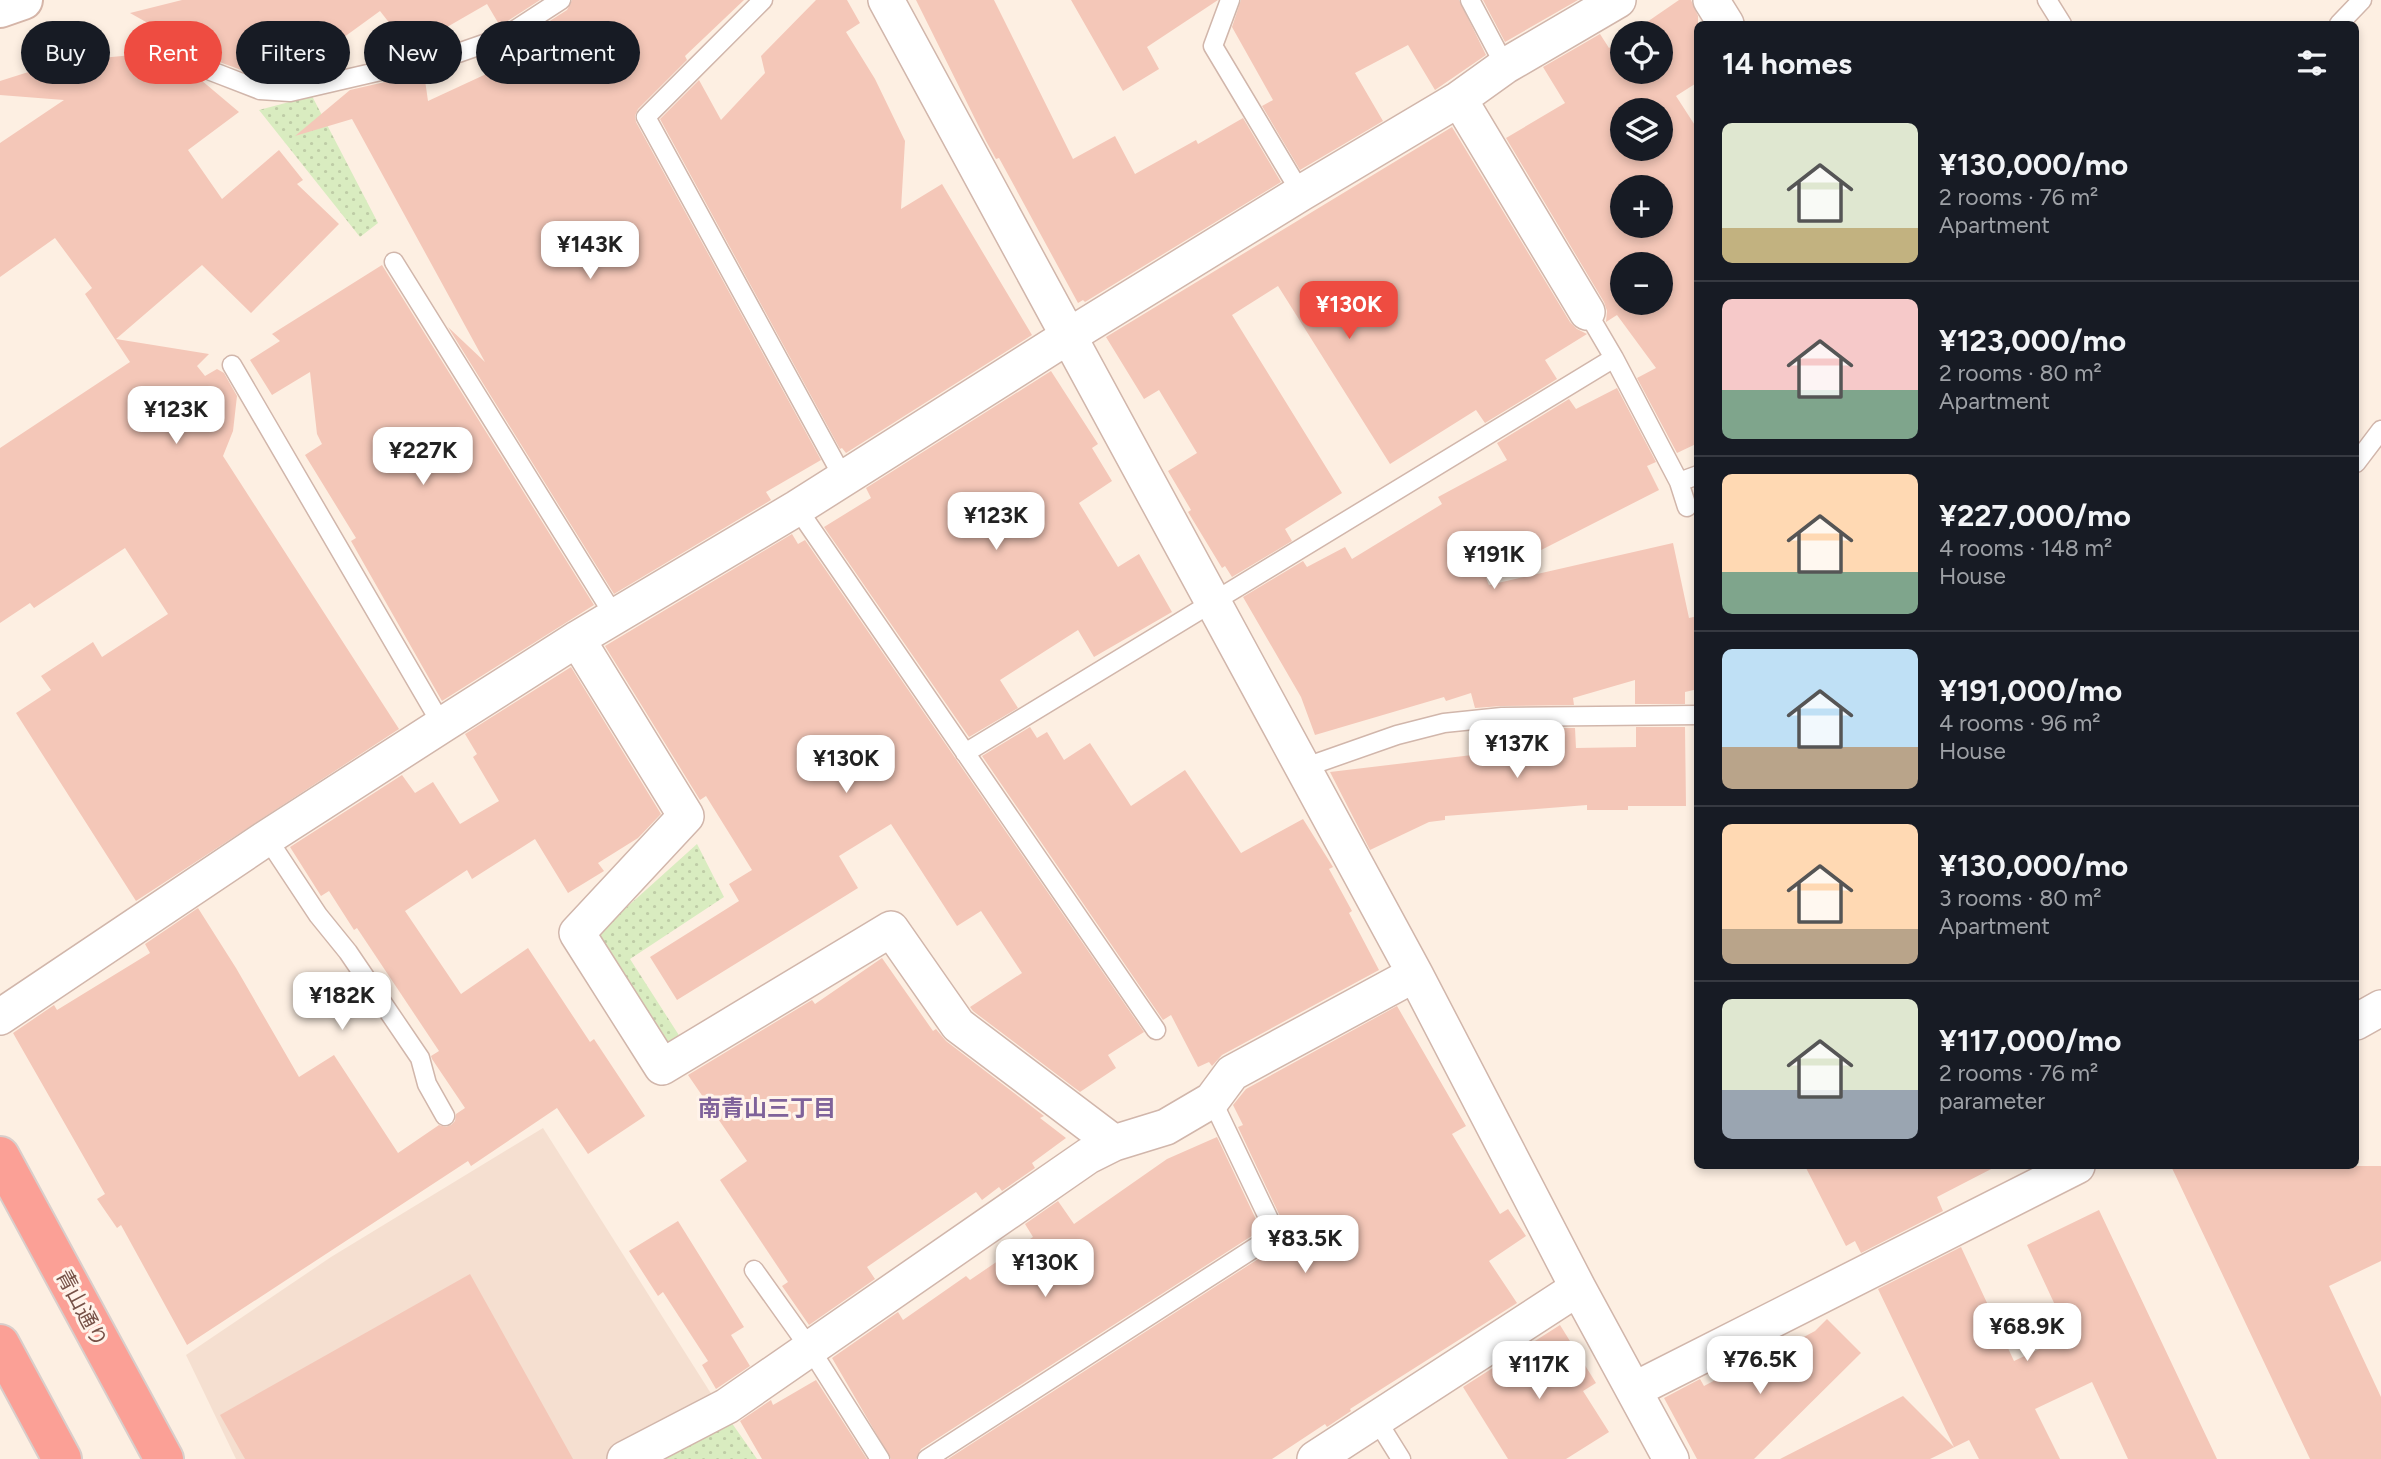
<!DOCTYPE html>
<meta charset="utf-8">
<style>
:root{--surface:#171b24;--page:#20242c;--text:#f1f3f6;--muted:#9ea1a6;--line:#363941;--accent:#ee4c41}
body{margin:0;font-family:Figtree,"Noto Sans JP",sans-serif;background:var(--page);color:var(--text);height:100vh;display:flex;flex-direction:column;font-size:26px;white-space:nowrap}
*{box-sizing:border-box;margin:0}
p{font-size:23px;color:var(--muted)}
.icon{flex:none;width:38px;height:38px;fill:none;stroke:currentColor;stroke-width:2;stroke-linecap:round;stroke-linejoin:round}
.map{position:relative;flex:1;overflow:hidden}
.sheet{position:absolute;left:1694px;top:21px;width:665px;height:1148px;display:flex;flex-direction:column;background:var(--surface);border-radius:10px;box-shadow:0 4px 10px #0003}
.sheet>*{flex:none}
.guide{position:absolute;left:21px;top:21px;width:665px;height:63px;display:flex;gap:14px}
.buttons{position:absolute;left:1610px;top:21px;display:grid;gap:14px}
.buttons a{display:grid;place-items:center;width:63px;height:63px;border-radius:50%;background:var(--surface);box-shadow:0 4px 10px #0003;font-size:35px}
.price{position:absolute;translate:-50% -60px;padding:0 16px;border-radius:14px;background:#fff;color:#222;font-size:23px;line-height:46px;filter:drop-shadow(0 2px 4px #0008)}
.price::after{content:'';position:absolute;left:50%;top:42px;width:21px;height:16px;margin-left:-10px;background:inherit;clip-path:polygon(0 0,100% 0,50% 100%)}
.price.on{background:var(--accent);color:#fff}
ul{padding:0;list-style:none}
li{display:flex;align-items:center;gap:21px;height:175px;padding:0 28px}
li+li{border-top:2px solid var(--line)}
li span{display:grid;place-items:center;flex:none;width:196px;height:140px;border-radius:10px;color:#555}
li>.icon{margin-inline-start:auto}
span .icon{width:84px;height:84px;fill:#fffc;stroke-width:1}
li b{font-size:30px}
h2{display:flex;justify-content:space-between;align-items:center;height:84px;padding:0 28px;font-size:30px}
.chip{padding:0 24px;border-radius:32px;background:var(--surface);box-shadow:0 4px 10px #0003;font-size:24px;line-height:63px}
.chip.on{background:var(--accent);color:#fff}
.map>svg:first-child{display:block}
.residential{fill:#f5dfd0}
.grass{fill:url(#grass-dots)}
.building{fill:#f4c7b8;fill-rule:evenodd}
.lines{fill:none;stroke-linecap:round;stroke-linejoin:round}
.lane-casing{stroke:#d1b6ab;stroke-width:21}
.street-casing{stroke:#d1b6ab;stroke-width:38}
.secondary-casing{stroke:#d5b5a8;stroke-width:42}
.highway-casing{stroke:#d9cecb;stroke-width:42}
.lane{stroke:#fff;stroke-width:18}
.street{stroke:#fff;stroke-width:35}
.secondary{stroke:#fff;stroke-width:38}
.highway{stroke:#fba096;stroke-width:38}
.labels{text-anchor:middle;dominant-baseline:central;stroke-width:6;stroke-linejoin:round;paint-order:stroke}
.street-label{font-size:21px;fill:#765147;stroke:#fff3ea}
.neighbourhood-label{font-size:23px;font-weight:bold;fill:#7f629a;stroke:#fff3ea}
</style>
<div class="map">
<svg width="2381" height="1459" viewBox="0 0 2381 1459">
<defs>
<pattern id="grass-dots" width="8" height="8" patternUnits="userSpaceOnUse" patternTransform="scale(1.75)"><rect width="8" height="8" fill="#d9ecc0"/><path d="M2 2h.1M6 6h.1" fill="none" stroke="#becca6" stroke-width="1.8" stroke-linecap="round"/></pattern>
</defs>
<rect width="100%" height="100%" fill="#fdefe2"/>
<path class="residential" d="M 543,1128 L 717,1403 L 611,1459 L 236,1459 L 186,1355 L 331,1257 Z"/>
<path class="grass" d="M 312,96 L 378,223 L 360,237 L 259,110 Z
M 697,844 L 724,897 L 630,959 L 682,1040 L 665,1049 L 597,934 Z
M 729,1419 L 757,1459 L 657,1459 Z"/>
<path class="building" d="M 182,0 L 540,0 L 500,26 L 487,4 L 421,42 L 421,50 L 387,58 L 405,43 L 380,11 L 318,56 L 244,71 L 214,60 L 204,62 L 201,66 L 200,73 L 204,80 L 201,80 L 239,112 L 188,150 L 222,199 L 279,150 L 303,180 L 297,184 L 339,224 L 251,313 L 202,265 L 116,339 L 209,354 L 197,366 L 205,376 L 217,369 L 224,373 L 237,396 L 233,431 L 223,456 L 399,729 L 136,901 L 16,713 L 51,690 L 41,676 L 93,642 L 102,657 L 168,614 L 125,548 L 34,608 L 30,603 L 0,623 L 0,448 L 130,362 L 85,294 L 92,288 L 55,238 L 0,277 L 0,143 L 64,100 L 0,95 L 0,81 L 60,62 L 194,49 L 130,13 Z
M 572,0 L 744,0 L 685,56 L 687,60 L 638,109 L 635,116 L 636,122 L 821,460 L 766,492 L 771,500 L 614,594 L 448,327 L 485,362 L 352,119 L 295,136 L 350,90 L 424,73 L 428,101 L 521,58 L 512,45 L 567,10 Z
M 816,0 L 847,0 L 860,23 L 846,32 L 875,79 L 905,141 L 901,209 L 942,184 L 1032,335 L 846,453 L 842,448 L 840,449 L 660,119 L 699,80 L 721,120 L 765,73 L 761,56 Z
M 916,0 L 994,0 L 1073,159 L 1115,136 L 1135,174 L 1196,140 L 1198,144 L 1243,118 L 1281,182 L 1085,302 L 1083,300 L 1078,303 L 999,158 L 996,159 L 986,141 Z
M 1071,0 L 1218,0 L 1147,47 L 1159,69 L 1123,91 Z
M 1241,0 L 1459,0 L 1486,55 L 1435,90 L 1408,45 L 1355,73 L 1383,121 L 1300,170 L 1262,106 L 1273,100 L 1232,27 Z
M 1483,0 L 1578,0 L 1505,42 Z
M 1679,0 L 1691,0 L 1698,16 L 1698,82 L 1676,96 L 1698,130 L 1698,443 L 1677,453 L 1637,378 L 1656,368 L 1617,315 L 1606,322 L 1607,311 L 1604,302 L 1506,138 L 1565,103 L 1543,67 L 1600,34 L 1609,48 L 1622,39 L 1622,72 L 1661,72 L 1661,33 L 1631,33 ZM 1622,110 L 1661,110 L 1661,149 L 1622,149 ZM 1622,187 L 1661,187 L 1661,226 L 1622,226 ZM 1622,264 L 1661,264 L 1661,303 L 1622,303 Z
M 1452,127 L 1570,322 L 1577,329 L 1587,334 L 1545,360 L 1557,379 L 1485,423 L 1476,410 L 1390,464 L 1278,286 L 1232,315 L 1342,493 L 1285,529 L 1292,541 L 1232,577 L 1225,566 L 1222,568 L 1188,512 L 1191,510 L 1168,471 L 1197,453 L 1159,390 L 1144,399 L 1106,337 Z
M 382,265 L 594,605 L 442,701 L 351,541 L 356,538 L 305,455 L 322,444 L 317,434 L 310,372 L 272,395 L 250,360 L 280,341 L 272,334 Z
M 1051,371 L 1098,444 L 1092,448 L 1112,481 L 1079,503 L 1118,567 L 1139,554 L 1172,612 L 1094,657 L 1078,630 L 1000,680 L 1018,708 L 969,737 L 824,527 L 871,498 L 866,488 Z
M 1617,388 L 1656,462 L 1647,466 L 1659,490 L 1486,578 L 1489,585 L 1673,543 L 1689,618 L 1698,616 L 1698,689 L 1685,692 L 1685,704 L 1635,704 L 1635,680 L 1573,698 L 1574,705 L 1502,706 L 1475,708 L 1471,693 L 1446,701 L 1444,697 L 1315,735 L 1301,697 L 1243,597 L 1303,561 L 1307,567 L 1345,547 L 1352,559 L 1442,504 L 1438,497 L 1507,460 L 1497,443 L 1569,399 L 1576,409 Z
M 792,534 L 798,544 L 805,540 L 1144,1032 L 1108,1055 L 1116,1068 L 1080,1092 L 973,1011 L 970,1007 L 1022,973 L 981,911 L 957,926 L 891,824 L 839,856 L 858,888 L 677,1000 L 650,957 L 739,901 L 729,884 L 752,870 L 706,796 L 700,800 L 605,646 Z
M 571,667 L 661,814 L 638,838 L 598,863 L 604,871 L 568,893 L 535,839 L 472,879 L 467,870 L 405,911 L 461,994 L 528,948 L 590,1042 L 594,1039 L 645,1116 L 588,1154 L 557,1108 L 471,1166 L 468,1161 L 187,1345 L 121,1225 L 117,1228 L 97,1199 L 105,1194 L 13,1033 L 54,1005 L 57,1010 L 150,953 L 145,944 L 198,908 L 236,968 L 299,1077 L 334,1055 L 398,1153 L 439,1125 L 446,1127 L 451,1125 L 455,1121 L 456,1114 L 465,1108 L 432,1059 L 431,1056 L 439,1051 L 357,928 L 354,930 L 329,891 L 321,896 L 290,847 L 402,775 L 415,793 L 433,782 L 460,824 L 499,801 L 473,757 L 477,754 L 465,734 Z
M 1030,727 L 1037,738 L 1047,732 L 1064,760 L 1090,743 L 1131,806 L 1185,770 L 1241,853 L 1303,819 L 1333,867 L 1329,869 L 1352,911 L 1349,913 L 1379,970 L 1222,1055 L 1212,1066 L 1209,1062 L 1198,1067 L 1171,1015 L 1163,1020 L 982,756 Z
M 1636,727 L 1685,727 L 1686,806 L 1628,806 L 1628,810 L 1587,810 L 1587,805 L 1445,816 L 1445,820 L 1429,822 L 1370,850 L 1330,772 L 1489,753 L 1482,730 L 1503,728 L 1575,728 L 1576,748 L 1636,747 Z
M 882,958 L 933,1031 L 936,1029 L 946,1041 L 1044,1116 L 1040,1118 L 1066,1138 L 1032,1163 L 1035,1168 L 1002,1191 L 999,1187 L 982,1200 L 976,1192 L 867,1267 L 875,1279 L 809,1325 L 782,1286 L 788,1282 L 720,1180 L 747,1161 L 688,1075 L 812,1000 L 815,1004 Z
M 1397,1006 L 1466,1126 L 1452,1134 L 1500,1214 L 1508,1209 L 1526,1236 L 1489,1261 L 1517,1303 L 1350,1409 L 1351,1411 L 1327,1427 L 1325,1424 L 1272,1459 L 948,1459 L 1283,1243 L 1287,1235 L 1286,1229 L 1238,1127 L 1243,1125 L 1233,1105 L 1246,1089 Z
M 1217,1137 L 1261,1230 L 921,1449 L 916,1459 L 891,1459 L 832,1358 L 898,1312 L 903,1320 L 966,1276 L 970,1280 L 1033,1237 L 1025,1224 L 1058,1201 L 1074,1224 L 1167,1159 Z
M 1805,1166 L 1997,1166 L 1937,1197 L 1943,1211 L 1861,1253 L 1855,1241 L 1846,1246 Z
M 2171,1166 L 2381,1166 L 2381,1261 L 2329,1286 L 2381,1397 L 2381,1459 L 2310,1459 Z
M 2099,1210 L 2217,1459 L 2128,1459 L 2092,1382 L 2035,1409 L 2060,1459 L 1979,1459 L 1969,1440 L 1930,1459 L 1780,1459 L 1903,1396 L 1954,1447 L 1878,1289 L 1961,1247 L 2014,1361 L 2069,1335 L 2027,1245 Z
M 678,1221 L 744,1327 L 731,1335 L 750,1366 L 716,1389 L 702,1365 L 708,1361 L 663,1292 L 658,1296 L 629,1251 Z
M 470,1274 L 573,1459 L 245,1459 L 220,1415 Z
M 1827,1319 L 1861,1353 L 1754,1459 L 1697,1459 L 1664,1398 L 1700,1379 L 1704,1386 L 1755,1359 L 1757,1362 L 1815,1331 Z
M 1560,1325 L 1596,1383 L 1583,1391 L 1609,1432 L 1566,1459 L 1508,1459 L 1463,1387 Z
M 816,1380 L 867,1459 L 762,1459 L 740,1421 L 771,1400 L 773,1405 Z"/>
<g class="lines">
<defs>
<path id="lane" d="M 763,0 L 646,117 L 844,479
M 1230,0 L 1213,46 L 1301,193
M 1470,0 L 1505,66
M 2047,0 L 2062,24
M 2339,24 L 2362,0
M 211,71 L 260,90 L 290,92 L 458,53 L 504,37 L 561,0
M 394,262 L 615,617
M 1587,312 L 1614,358 L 1679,482 L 1687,507
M 232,365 L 442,725
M 2356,463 L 2381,430
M 1679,482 L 1698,475
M 797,508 L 1156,1030
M 965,753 L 1614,358
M 1303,768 L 1397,735 L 1444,723 L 1502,717 L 1698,715
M 267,838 L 318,915 L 348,952 L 420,1058 L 427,1084 L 445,1116
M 754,1270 L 811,1350 L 880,1459
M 1376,1419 L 1401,1459
M 927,1459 L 1276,1234 L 1212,1100"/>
<path id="street" d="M 886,0 L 1415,974 L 1578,1288 L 1671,1459
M 1711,0 L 1726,24
M 1459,99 L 1587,312
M 577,639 L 686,816 L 577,933 L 662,1067 L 891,929 L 958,1025 L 1114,1143
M 0,1017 L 265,839 L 442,725 L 577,639 L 797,508 L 1051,347 L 1301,193 L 1459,99 L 1505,66 L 1618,0
M 2356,1022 L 2381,1008
M 1634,1390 L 2077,1166
M 625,1459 L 727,1406 L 1088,1156 L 1114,1143 L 1166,1127 L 1212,1100 L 1232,1073 L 1415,974
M 1315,1459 L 1578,1288"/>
<path id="secondary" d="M 0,8 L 23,0"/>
<path id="highway" d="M 0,1156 L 164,1459
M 0,1344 L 62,1459"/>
</defs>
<use href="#lane" class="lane-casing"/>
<use href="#street" class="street-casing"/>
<use href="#secondary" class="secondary-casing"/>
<use href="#highway" class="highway-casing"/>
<use href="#lane" class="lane"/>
<use href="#street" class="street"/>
<use href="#secondary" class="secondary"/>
<use href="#highway" class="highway"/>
</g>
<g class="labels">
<g class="street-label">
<text transform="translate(82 1308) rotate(62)">青山通り</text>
</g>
<g class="neighbourhood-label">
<text x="767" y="1108">南青山三丁目</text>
</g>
</g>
</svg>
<div class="buttons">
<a><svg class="icon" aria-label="locate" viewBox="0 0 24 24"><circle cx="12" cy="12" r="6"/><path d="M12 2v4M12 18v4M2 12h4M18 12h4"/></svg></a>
<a><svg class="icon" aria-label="layers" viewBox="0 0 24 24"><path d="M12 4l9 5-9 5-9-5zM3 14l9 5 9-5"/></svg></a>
<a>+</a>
<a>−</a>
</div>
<b class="price" style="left:590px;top:281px">¥143K</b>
<b class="price on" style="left:1349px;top:341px">¥130K</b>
<b class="price" style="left:176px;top:446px">¥123K</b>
<b class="price" style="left:423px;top:487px">¥227K</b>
<b class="price" style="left:996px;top:552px">¥123K</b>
<b class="price" style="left:1494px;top:591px">¥191K</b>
<b class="price" style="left:1517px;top:780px">¥137K</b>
<b class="price" style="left:846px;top:795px">¥130K</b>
<b class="price" style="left:342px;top:1032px">¥182K</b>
<b class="price" style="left:1305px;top:1275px">¥83.5K</b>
<b class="price" style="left:1045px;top:1299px">¥130K</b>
<b class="price" style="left:2027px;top:1363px">¥68.9K</b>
<b class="price" style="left:1760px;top:1396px">¥76.5K</b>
<b class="price" style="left:1539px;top:1401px">¥117K</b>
<div class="guide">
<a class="chip">Buy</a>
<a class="chip on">Rent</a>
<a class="chip">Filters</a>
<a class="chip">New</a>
<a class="chip">Apartment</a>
</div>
<section class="sheet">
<h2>14 homes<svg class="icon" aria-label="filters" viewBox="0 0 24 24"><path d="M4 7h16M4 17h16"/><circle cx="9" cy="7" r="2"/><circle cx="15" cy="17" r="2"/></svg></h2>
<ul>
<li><span style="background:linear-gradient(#dfe7d0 75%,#c2b280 0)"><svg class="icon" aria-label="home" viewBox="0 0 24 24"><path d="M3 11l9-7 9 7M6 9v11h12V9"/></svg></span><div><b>¥130,000/mo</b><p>2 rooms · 76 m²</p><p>Apartment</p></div></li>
<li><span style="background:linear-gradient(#f6c9c9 65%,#7fa58c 0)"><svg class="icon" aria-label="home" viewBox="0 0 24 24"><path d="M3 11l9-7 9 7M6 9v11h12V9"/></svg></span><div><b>¥123,000/mo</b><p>2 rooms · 80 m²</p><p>Apartment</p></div></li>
<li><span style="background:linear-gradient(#ffd9b3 70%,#7fa58c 0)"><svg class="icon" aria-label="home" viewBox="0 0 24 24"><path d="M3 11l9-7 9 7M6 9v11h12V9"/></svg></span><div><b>¥227,000/mo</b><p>4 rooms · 148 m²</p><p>House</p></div></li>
<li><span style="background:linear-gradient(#bfe0f5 70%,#b9a48a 0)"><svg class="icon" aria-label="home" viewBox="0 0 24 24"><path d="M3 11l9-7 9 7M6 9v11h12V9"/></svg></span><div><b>¥191,000/mo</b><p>4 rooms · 96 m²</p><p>House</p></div></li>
<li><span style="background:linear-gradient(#ffd9b3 75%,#b9a48a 0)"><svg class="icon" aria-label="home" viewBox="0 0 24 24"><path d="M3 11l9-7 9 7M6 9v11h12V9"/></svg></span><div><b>¥130,000/mo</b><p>3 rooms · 80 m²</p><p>Apartment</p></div></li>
<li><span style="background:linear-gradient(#dfe7d0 65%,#9aa5b1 0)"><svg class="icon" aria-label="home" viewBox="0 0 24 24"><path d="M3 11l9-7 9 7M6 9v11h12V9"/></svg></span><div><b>¥117,000/mo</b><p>2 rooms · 76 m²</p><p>parameter</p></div></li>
</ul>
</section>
</div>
